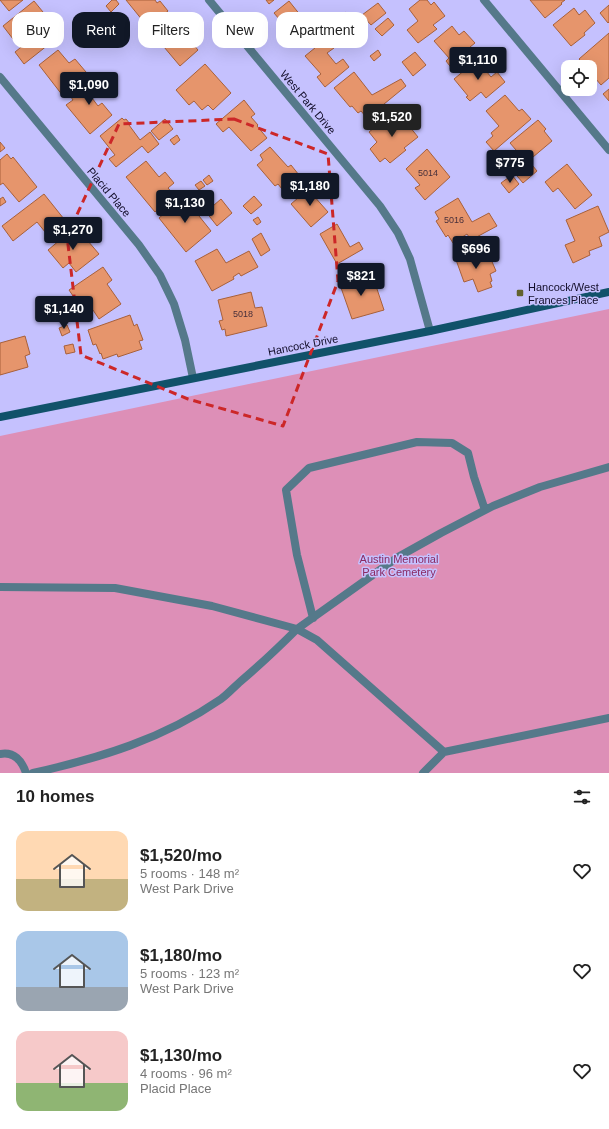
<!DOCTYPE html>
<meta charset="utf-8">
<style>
:root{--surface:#fff;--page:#f6f6f6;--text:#222;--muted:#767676;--accent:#111827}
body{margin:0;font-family:Arial,sans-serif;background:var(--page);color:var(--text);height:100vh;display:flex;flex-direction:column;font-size:15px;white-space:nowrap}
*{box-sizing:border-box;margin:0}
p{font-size:13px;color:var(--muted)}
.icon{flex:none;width:22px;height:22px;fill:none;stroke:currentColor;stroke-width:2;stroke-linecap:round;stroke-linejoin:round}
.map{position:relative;height:773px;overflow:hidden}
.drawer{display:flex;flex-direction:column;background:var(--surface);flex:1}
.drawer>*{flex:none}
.banner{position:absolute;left:12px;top:12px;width:400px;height:36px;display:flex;gap:8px}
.controls{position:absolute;left:561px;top:60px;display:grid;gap:8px}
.controls a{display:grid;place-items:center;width:36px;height:36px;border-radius:8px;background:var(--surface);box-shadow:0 4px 16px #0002;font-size:20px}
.price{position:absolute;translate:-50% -34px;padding:0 9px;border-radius:4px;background:var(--accent);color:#fff;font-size:13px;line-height:26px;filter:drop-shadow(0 1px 2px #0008)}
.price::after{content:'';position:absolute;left:50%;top:24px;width:12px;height:9px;margin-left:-6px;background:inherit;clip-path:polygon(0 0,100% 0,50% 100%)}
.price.current{background:#222;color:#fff}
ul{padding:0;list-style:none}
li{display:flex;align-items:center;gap:12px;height:100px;padding:0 16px}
li span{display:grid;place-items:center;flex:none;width:112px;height:80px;border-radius:12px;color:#555}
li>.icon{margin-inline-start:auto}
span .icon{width:48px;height:48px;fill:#fffc;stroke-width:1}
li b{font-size:17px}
h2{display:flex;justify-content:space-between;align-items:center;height:48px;padding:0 16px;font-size:17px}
.tag{padding:0 14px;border-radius:12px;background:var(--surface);box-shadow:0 4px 16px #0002;font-size:14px;line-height:36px}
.tag.current{background:var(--accent);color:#fff}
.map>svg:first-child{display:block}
.green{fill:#dd8fb7}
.building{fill:#e6956c;stroke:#a8603a}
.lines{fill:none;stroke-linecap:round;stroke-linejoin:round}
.lane{stroke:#55798a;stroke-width:8}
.street{stroke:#55798a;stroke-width:8}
.secondary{stroke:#11526a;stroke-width:8}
.marked{fill:none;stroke:#cc2728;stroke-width:3;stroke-dasharray:8 5;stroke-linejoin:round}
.poi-dot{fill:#63622f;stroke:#c5c1fe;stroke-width:1.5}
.labels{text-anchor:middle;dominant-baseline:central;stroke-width:3;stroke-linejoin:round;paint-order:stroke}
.number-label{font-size:9px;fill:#472f3a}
.street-label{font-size:11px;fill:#120d29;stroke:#c5c1fe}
.poi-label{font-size:11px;fill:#120d29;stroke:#c5c1fe;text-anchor:start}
.park-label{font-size:11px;fill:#8a2a63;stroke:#c5c1fe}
</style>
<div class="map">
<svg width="609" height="773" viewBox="0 0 609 773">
<rect width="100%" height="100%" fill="#c5c1fe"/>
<path class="green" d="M 609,309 L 609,773 L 0,773 L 0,436 Z"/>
<path class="building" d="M 0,0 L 23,0 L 9,11 Z
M 112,0 L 116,0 L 119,4 L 111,12 L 106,6 Z
M 126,0 L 155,0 L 157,3 L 160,1 L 168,11 L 151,25 L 147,21 L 143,21 Z
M 266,0 L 274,0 L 269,4 Z
M 420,0 L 427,0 L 431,5 L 434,2 L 445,16 L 433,25 L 437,29 L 418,43 L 407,30 L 418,21 L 409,9 Z
M 530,0 L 565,0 L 561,3 L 562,4 L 545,18 Z
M 34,1 L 52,23 L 44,30 L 53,41 L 24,64 L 15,52 L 25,44 L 18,35 L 13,39 L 3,26 Z
M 289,1 L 313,31 L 295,46 L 281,29 L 285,26 L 274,13 Z
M 378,3 L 386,13 L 371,25 L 362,15 Z
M 609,5 L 609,22 L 608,23 L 600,13 Z
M 574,8 L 579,15 L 585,10 L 595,23 L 584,33 L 585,35 L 571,46 L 553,25 Z
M 346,12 L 352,19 L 344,25 L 339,18 Z
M 388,18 L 394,25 L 382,36 L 375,29 Z
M 175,23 L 198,50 L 180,66 L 164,47 L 165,46 L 158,38 Z
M 452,26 L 459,35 L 464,31 L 475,43 L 470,47 L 474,52 L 453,70 L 446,61 L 449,58 L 434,41 Z
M 609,33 L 609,78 L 601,85 L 590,72 L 590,67 L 586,67 L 579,59 Z
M 326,39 L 334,48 L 327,53 L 336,64 L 343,59 L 349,67 L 325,87 L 317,77 L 321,74 L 305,56 Z
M 58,50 L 69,63 L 75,59 L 86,72 L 77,80 L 79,83 L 63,96 L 39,65 Z
M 378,50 L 381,55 L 374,61 L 370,56 Z
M 415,52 L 426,65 L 413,76 L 402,62 Z
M 477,60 L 491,77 L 497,72 L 505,82 L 486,98 L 481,92 L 470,101 L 466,97 L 468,96 L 454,79 Z
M 205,64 L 231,93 L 213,110 L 208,105 L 202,110 L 194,101 L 189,105 L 176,90 Z
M 354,72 L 372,95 L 401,79 L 406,86 L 367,118 L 361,111 L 358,113 L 352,106 L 350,107 L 334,88 Z
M 96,76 L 105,87 L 92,98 L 98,106 L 102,103 L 112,115 L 90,134 L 66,105 L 73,100 L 71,97 Z
M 609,89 L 609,101 L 603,94 Z
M 505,95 L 519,111 L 522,109 L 531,119 L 494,151 L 486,142 L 493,136 L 491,133 L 499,126 L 486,111 Z
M 244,100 L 255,114 L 251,117 L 258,125 L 257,126 L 267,138 L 251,151 L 229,127 L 223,132 L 216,124 Z
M 396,110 L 418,137 L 404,148 L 406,150 L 390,163 L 385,158 L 380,162 L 370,149 L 377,142 L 369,132 Z
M 122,118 L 124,120 L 126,119 L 130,124 L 129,125 L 140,140 L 150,132 L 159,144 L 148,153 L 142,146 L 116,167 L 109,159 L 115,155 L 100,136 Z
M 165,119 L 173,129 L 159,140 L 151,131 Z
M 538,120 L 546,129 L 544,131 L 552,141 L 533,157 L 532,156 L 528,160 L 537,171 L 523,183 L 512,170 L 521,162 L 519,160 L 522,157 L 510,143 Z
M 177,135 L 180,140 L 174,145 L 170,140 Z
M 0,142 L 5,148 L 0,152 Z
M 270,147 L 288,167 L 291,165 L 299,175 L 282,189 L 278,184 L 275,186 L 257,165 L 263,160 L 260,155 Z
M 427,149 L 450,177 L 425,200 L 415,188 L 420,185 L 406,169 Z
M 7,154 L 11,159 L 13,157 L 37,187 L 19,202 L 3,183 L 0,185 L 0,160 Z
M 146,161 L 159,177 L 165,172 L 174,183 L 168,188 L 174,195 L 155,212 L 126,177 Z
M 567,164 L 592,195 L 575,209 L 558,188 L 553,192 L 545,182 Z
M 209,175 L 213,181 L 207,185 L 203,180 Z
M 512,175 L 519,184 L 509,193 L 501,183 Z
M 201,181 L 205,186 L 199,190 L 195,185 Z
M 312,186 L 317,192 L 313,195 L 328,212 L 311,227 L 291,204 Z
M 44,194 L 68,224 L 50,238 L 37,222 L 13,241 L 2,226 Z
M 186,195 L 197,209 L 195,211 L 211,231 L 186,252 L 159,218 Z
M 254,196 L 262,205 L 251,214 L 243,206 Z
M 3,197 L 6,202 L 0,206 L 0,199 Z
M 458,198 L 472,222 L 489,213 L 497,226 L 471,240 L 467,234 L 453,243 L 448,235 L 446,237 L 436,221 L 439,219 L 435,212 Z
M 221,199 L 232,213 L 217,226 L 206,212 Z
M 598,206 L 609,232 L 599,237 L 602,246 L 589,251 L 590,255 L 573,263 L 565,245 L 575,241 L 566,220 Z
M 258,217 L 261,222 L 257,225 L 253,220 Z
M 337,224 L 350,247 L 359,242 L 363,249 L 337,264 L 320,234 Z
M 73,229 L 79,236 L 82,234 L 99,254 L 76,272 L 69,263 L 63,268 L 48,250 Z
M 261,233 L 270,250 L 261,256 L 252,239 Z
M 217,249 L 226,263 L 249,251 L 258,267 L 241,276 L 239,273 L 233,277 L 234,279 L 212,291 L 195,261 Z
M 474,250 L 478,261 L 490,257 L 496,271 L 490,274 L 492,281 L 490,282 L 492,287 L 478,292 L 473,279 L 464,282 L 455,257 Z
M 103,267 L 112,280 L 107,284 L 121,304 L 99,319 L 93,310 L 86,315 L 69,290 Z
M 363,274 L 366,283 L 374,280 L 384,310 L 352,319 L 339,282 Z
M 251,292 L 255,308 L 262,307 L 267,326 L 226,336 L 225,329 L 222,330 L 219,321 L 223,320 L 218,300 Z
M 130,315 L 134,326 L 137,324 L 143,340 L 139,341 L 142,349 L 118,357 L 117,354 L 103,359 L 101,353 L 100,354 L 96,344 L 93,345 L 88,330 Z
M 67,325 L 70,332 L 62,336 L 59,328 Z
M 25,336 L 30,354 L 25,356 L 28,367 L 0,375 L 0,343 Z
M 73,344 L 75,352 L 66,354 L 64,346 Z"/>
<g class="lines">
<path class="lane" d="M 0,587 L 115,588 L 212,606 L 297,629 L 398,557 L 441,533 L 493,506 L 540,487 L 609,467
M 313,618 L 297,555 L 286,490 L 309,468 L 417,442 L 452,443 L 468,453 L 474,477 L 485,510
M 0,754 C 14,751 22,761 26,773
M 33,773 C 100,758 163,739 221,699 C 228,694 234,687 241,681 C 261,664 279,647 297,629 L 317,640 L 444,752
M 423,773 L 444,752 L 609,718"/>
<path class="street" d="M 209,0 L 380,206 L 398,233 L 410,259 L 430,331
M 484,0 L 609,150
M 0,77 L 139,245 L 160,275 L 174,304 L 185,340 L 193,378"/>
<path class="secondary" d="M 0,417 L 430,331 L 609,292"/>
</g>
<path class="marked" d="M 234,119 L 328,154 L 338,281 L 283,426 L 188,399 L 81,355 L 67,236 L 119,124 Z"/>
<rect class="poi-dot" x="516" y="289" width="8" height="8" rx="2"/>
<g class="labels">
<g class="number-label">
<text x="428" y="173">5014</text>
<text x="454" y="220">5016</text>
<text x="243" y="314">5018</text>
</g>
<g class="street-label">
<text transform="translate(308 102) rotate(50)">West Park Drive</text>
<text transform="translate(109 192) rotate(50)">Placid Place</text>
<text transform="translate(303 345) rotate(-11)">Hancock Drive</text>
</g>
<g class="poi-label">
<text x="528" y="287">Hancock/West<tspan x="528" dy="13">Frances Place</tspan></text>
</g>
<g class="park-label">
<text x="399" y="559">Austin Memorial<tspan x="399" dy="13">Park Cemetery</tspan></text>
</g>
</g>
</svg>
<div class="controls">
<a><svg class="icon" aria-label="locate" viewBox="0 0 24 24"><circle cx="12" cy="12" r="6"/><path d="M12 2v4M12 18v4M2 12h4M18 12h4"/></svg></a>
</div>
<b class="price" style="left:478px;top:81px">$1,110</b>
<b class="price" style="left:89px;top:106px">$1,090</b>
<b class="price current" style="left:392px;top:138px">$1,520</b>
<b class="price" style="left:510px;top:184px">$775</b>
<b class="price" style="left:310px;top:207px">$1,180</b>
<b class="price" style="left:185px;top:224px">$1,130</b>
<b class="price" style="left:73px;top:251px">$1,270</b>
<b class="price" style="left:476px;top:270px">$696</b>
<b class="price" style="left:361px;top:297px">$821</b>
<b class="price" style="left:64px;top:330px">$1,140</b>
<div class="banner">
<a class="tag">Buy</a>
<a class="tag current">Rent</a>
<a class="tag">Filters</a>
<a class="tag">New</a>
<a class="tag">Apartment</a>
</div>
</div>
<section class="drawer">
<h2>10 homes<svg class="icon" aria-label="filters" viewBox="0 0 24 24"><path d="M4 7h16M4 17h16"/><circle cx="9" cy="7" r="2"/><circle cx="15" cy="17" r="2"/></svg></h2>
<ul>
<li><span style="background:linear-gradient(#ffd9b3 60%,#c2b280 0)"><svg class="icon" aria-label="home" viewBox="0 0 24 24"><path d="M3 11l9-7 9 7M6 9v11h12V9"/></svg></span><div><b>$1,520/mo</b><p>5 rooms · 148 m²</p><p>West Park Drive</p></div><svg class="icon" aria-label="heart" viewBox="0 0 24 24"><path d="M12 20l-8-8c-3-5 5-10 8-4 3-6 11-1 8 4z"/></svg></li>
<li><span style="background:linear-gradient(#a9c7e8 70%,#9aa5b1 0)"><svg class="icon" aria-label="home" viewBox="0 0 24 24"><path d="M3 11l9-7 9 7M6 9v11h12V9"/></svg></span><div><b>$1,180/mo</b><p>5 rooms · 123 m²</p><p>West Park Drive</p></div><svg class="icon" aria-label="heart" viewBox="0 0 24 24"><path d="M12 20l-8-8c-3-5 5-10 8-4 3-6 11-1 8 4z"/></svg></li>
<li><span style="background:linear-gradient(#f6c9c9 65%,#8fb573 0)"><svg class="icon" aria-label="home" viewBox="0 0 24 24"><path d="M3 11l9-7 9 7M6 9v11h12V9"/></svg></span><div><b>$1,130/mo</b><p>4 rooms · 96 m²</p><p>Placid Place</p></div><svg class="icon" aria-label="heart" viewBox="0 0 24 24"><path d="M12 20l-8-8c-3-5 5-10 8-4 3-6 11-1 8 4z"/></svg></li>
</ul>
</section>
